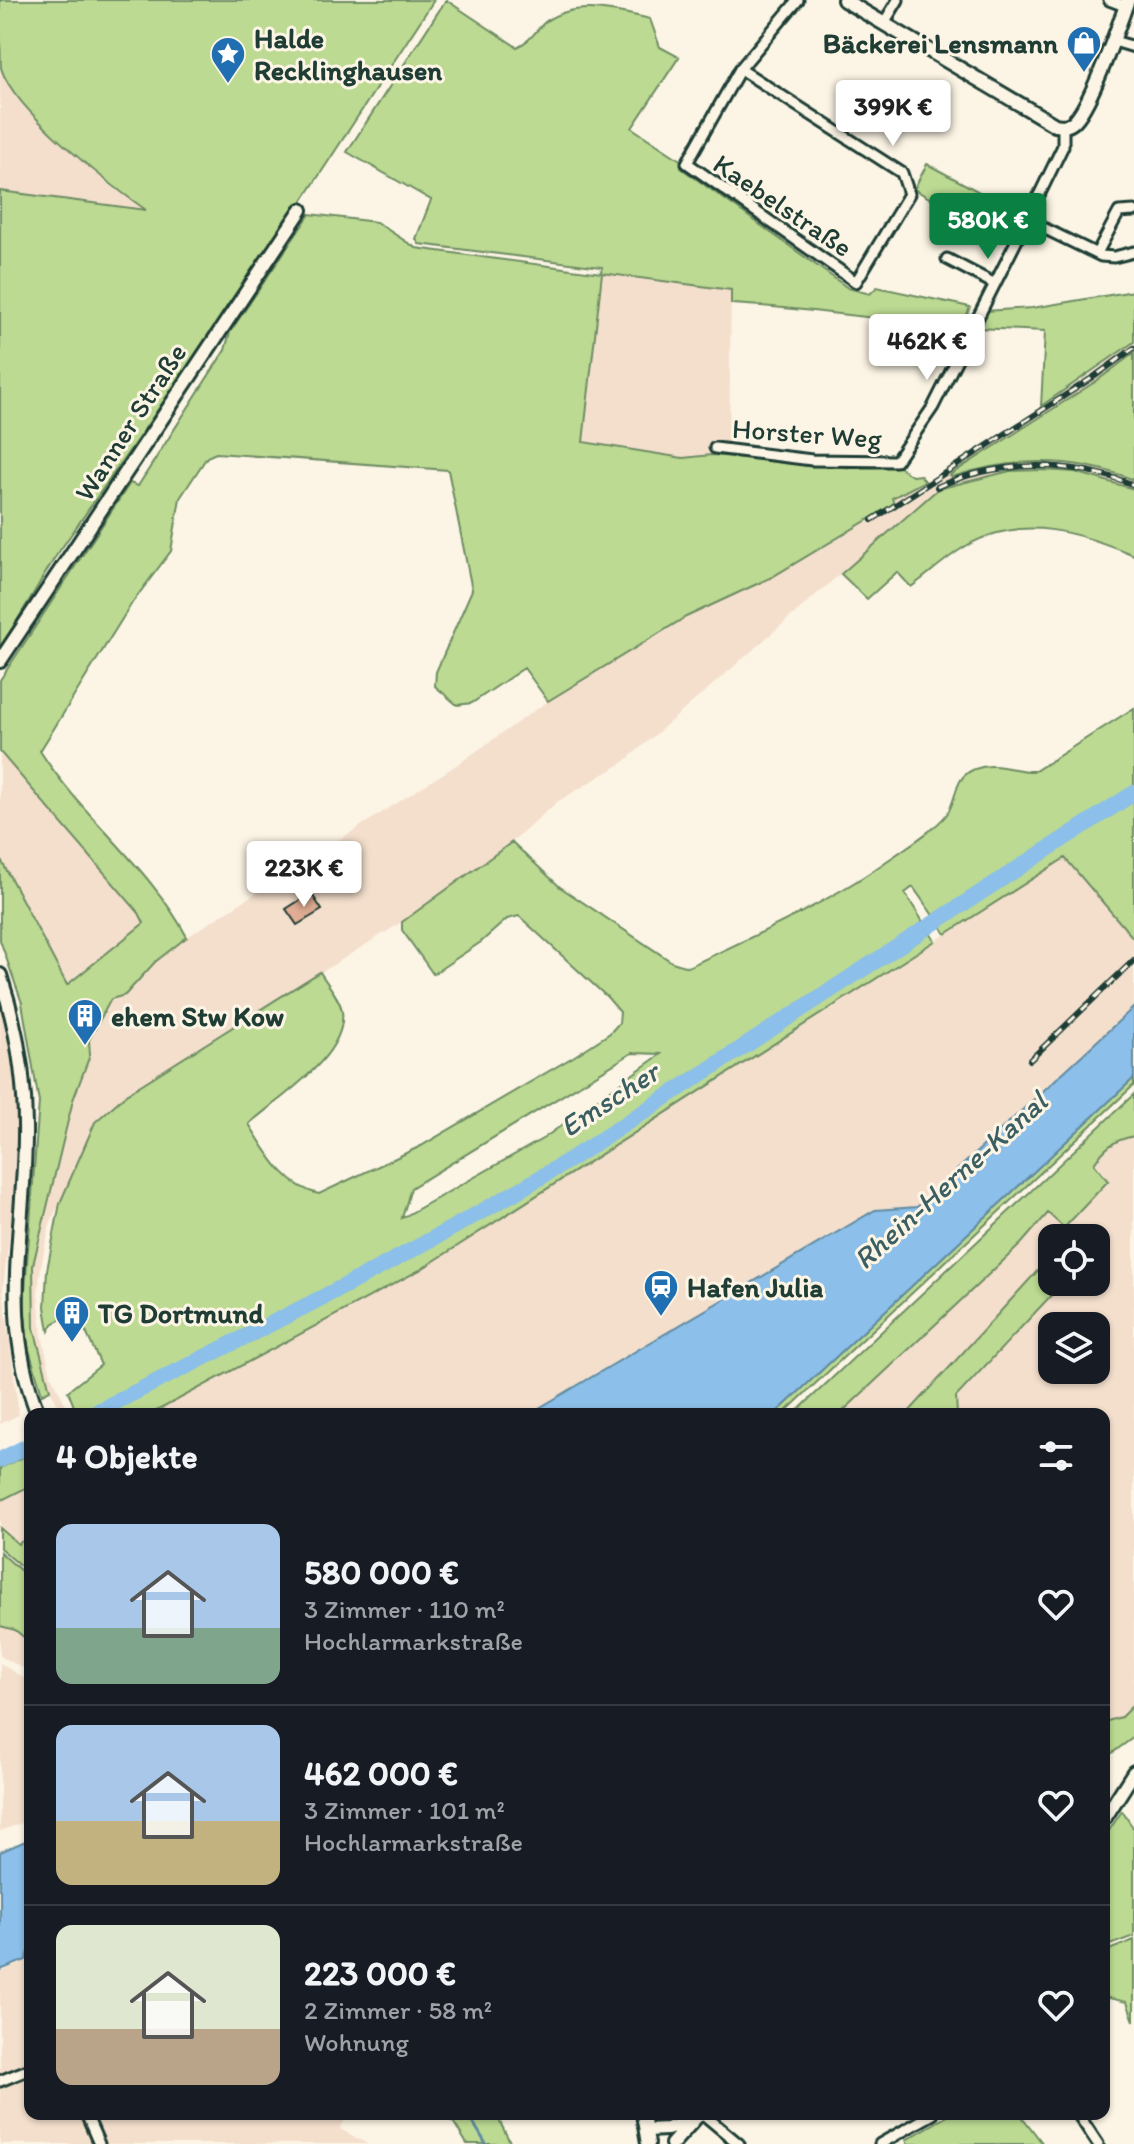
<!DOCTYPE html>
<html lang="de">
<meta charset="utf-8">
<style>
:root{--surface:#171b24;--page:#20242c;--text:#f1f3f6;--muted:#9ea1a6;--line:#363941;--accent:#0b8043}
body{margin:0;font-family:Itim,sans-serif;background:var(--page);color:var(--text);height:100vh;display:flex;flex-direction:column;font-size:30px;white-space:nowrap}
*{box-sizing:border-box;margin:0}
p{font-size:26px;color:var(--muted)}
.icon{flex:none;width:44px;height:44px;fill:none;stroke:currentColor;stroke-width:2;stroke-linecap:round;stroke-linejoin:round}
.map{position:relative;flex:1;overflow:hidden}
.side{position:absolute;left:24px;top:1408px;width:1086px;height:712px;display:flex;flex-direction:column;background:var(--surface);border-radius:16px;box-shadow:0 2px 6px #0004}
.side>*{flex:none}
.tools{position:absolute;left:1038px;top:1224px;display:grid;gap:16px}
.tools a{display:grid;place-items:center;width:72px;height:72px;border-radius:16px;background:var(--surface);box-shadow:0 2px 6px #0004;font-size:40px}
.price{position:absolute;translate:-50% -68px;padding:0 18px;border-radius:8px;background:#fff;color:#222;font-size:26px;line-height:52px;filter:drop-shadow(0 2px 4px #0008)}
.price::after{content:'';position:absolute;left:50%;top:48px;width:24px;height:18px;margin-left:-12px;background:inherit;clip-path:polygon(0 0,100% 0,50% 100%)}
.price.active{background:var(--accent);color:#fff}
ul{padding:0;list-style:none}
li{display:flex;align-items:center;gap:24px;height:200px;padding:0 32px}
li+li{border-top:2px solid var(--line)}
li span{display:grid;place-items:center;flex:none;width:224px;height:160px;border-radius:16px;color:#555}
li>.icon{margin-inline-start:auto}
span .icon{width:96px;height:96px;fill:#fffc;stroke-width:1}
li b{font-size:34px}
h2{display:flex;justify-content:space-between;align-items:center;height:96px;padding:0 32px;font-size:34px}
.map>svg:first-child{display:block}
.built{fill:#f4dfcd;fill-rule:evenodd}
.green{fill:#bcda92;stroke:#6e8c63;stroke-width:2;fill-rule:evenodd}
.water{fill:#8cbfe9;stroke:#608ba1;stroke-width:2}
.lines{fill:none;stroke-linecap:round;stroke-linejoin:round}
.stream{stroke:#608ba1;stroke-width:3}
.river{stroke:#8cbfe9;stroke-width:16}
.building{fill:#e1ad94;stroke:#1f3d34;stroke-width:2}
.street-casing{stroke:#1f3d34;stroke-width:15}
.secondary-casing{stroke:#1f3d34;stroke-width:18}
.street{stroke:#fcf5e5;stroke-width:9}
.secondary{stroke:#fcf5e5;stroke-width:12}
.rail-casing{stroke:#1f3d34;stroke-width:6}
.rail{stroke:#fcf5e5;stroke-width:3;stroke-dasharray:9;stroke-linecap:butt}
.labels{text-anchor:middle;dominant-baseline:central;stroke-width:6;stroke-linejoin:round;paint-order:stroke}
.poi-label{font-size:28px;font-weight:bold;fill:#1f3d34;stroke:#fcf5e5;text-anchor:start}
.street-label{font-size:28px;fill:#1f3d34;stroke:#fcf5e5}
.water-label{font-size:30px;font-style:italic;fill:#3a5e61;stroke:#fcf5e5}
</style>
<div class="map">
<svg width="1134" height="2144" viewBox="0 0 1134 2144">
<rect width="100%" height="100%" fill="#fcf5e5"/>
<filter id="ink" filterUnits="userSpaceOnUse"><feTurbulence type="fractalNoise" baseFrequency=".0125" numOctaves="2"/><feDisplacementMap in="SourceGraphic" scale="16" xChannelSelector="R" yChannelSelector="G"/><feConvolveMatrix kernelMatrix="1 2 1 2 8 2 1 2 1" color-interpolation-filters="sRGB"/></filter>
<g filter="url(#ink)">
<path class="built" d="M 0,67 L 5,77 L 107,183 L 148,211 L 0,191 Z
M 601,273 L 731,290 L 729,458 L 704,455 L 683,458 L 583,442 Z
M 1134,342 L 1134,353 L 1098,380 L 950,476 L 1009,462 L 1046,461 L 1076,463 L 1116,473 L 1134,480 L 1134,489 L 1075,472 L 1043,470 L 1010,471 L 938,489 L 624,762 L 557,802 L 512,842 L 402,922 L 128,1093 L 95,1122 L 50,1224 L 41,1266 L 38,1294 L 42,1336 L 51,1375 L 66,1405 L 60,1409 L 50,1390 L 38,1353 L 32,1305 L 33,1265 L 73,1100 L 90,1055 L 89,1040 L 111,999 L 125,995 L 155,962 L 187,937 L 461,762 L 548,701 L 686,617 L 772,577 L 823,548 L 894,504 L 892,498 L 933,477 L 1093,373 Z
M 0,752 L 140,913 L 144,923 L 67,985 L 0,858 Z
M 1065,858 L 1134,939 L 1134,1007 L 917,1207 L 875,1210 L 529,1414 L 151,1414 L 420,1270 Z
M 0,992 L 15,1068 L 19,1152 L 3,1289 L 19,1415 L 0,1424 Z
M 1134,1110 L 1134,1737 L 1104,1759 L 1104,1414 L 815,1414 ZM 1052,1238 L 1096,1238 L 1096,1282 L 1052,1282 ZM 1052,1326 L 1096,1326 L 1096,1370 L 1052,1370 Z
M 30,1486 L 30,1541 L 27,1538 L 18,1544 L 0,1528 L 0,1501 Z
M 0,1626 L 15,1630 L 30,1642 L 30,1672 L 0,1656 Z
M 0,1663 L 30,1682 L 30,1820 L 0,1831 Z
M 27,1961 L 30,1964 L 30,2114 L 348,2114 L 340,2129 L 368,2144 L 0,2144 L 0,1972 Z"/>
<path class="green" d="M 0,0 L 434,0 L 286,226 L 54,559 L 0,649 L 0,191 L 146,210 C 109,184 14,111 1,68 C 0,49 0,20 0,0 Z
M 446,0 L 517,47 C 534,38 533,33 545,22 C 574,0 617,11 650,19 L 660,47 L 679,57 L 632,128 L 682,161 L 681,168 L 848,288 L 870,294 L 877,287 L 970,307 L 962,327 C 885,321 809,308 731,304 L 731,290 L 602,273 L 583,442 L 683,458 L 711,455 L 855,468 L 899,467 L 912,476 L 920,475 L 925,481 L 892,498 L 894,504 L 772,577 L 686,617 L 548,701 L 524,668 L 472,703 L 457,705 L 435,686 L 436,672 L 472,590 L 448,470 L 216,453 L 207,457 L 180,498 L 171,551 L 132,603 L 40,751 C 83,818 150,867 187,937 L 155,962 L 125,995 L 111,999 L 89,1040 L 90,1055 L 73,1100 L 33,1265 L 34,1328 L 50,1390 L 42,1394 L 28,1346 L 24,1303 L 39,1102 L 22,1003 L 0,940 L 0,858 L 67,985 L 144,923 L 139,913 L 0,752 L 0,680 L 130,483 L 138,486 L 225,350 L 230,332 L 310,214 L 376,222 L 416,248 L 601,273 L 602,267 L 419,244 L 416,239 L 431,200 L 347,152 Z
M 927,164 L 985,195 L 984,199 L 1014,216 L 1000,239 L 970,222 L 972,216 L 963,211 L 960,216 L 914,189 Z
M 1134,291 L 1134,342 L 1041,406 L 1045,331 L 977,328 L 985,311 L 1032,308 Z
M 1134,353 L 1134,480 C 1073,456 1013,457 952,477 L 950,475 L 1098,380 Z
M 1043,470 L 1075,472 L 1134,489 L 1134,555 C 1079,533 1023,513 966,546 C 947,557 929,574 911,587 L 897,572 L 867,599 L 841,574 L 938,489 L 1010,471 Z
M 1134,708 L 1134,939 L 1065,858 L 946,934 L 913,887 L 905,893 L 935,941 L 420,1270 L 151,1414 L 77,1414 L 68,1391 L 101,1365 L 76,1310 L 53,1324 L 49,1331 L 45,1307 L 47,1270 L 60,1203 L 95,1122 L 128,1093 L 320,972 C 327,984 340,998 342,1011 C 348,1056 278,1098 249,1124 C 267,1152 284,1186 319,1194 L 421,1146 L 573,1057 L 610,1033 L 619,1023 L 620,1012 L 607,997 L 519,916 L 507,919 L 481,942 L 433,974 L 402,930 L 402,922 L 512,842 L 560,887 L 672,962 L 688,967 C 752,937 826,904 884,863 C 901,851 935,830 947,814 C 958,798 953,777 975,769 C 996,761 1014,772 1035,771 ZM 632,1053 L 661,1054 L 544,1138 L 402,1218 L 411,1188 Z
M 1134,1078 L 1134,1085 L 783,1414 L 775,1414 Z
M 1134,1094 L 1134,1136 C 1114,1140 1105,1147 1094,1164 L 1108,1181 L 1064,1228 L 1048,1213 L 1021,1244 L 840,1414 L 794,1414 Z
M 1040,1268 L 1052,1268 L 1052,1282 L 1060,1282 L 1058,1288 L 956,1397 L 957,1414 L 907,1414 Z
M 30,1454 L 30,1486 L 0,1501 L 0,1468 Z
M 0,1528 L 18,1544 L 27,1538 L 30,1541 L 30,1574 L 0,1548 Z
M 0,1552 L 30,1579 L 30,1642 L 15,1630 L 0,1626 Z
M 1134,1704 L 1134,1737 L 1104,1759 L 1104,1722 L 1121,1717 Z
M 1122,1811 L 1134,1829 L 1134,1936 L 1104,1947 L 1104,1838 Z
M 1134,1940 L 1134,2021 L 1127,2002 L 1104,1997 L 1104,1952 Z
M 442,2114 L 496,2114 L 511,2144 L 467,2144 L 454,2123 Z
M 951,2114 L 1020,2114 L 1043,2144 L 908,2144 L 906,2140 Z"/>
<path class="water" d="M 1134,1007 L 1134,1078 L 775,1414 L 529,1414 L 875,1210 L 917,1207 Z
M 30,1839 L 30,1949 L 26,1960 L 0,1970 L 0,1852 Z"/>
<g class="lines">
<path class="stream" d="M 468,2114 L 486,2144"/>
<path class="river" d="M 92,1414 C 254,1332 416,1254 571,1159 L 1134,793
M 0,1460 L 30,1445"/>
</g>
<path class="building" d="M 311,893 L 322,910 L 297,925 L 286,909 Z"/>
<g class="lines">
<defs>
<path id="street" d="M 1109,0 L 1125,6
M 884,23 L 898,0
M 1114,41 L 1134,47
M 740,69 L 902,173 L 909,194 L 856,282 L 687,163 L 740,69 L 798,0
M 1027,220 L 1101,256 L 1114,257 L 1134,252
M 1097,253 L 1119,212 L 1134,211
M 947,259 L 995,284
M 715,448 L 812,460 L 896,461 L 933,407 L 1027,220 L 1063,146 L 1063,126
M 0,2081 L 30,2069
M 86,2114 L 99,2144
M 703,2114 L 739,2144
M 1078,2114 L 1098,2144
M 880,2144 L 933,2114"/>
<path id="secondary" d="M 844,0 L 1055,125 C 1062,126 1067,127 1073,122 C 1090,109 1119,24 1128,0
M 0,661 L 301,210
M 0,975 C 17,1027 26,1082 25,1137 C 24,1235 0,1319 38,1414
M 1104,1819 L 1134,1772
M 643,2114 L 648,2144
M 646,2130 L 667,2129 L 693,2120
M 672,2144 L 699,2114"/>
</defs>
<use href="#street" class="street-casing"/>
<use href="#secondary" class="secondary-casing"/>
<use href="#street" class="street"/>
<use href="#secondary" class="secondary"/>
<defs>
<path id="rail" d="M 937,487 C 1000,459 1070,460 1134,485
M 872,520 L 1095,376 L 1134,348
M 1030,1060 L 1134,960"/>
</defs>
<use href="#rail" class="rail-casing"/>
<use href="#rail" class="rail"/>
</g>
</g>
<defs>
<symbol id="shop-pin" viewBox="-11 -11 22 30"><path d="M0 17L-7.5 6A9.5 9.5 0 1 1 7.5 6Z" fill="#1f6fb2" stroke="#fcf5e5"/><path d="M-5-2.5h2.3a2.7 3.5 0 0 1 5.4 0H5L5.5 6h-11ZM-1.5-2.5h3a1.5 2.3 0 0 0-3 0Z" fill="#fff"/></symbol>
<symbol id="sight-pin" viewBox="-11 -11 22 30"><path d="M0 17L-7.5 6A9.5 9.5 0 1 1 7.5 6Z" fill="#1f6fb2" stroke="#fcf5e5"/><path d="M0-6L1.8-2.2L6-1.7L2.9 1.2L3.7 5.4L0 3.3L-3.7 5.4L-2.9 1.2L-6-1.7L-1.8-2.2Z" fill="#fff"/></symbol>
<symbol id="building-pin" viewBox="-11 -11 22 30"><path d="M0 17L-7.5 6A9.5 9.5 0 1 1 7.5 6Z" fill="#1f6fb2" stroke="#fcf5e5"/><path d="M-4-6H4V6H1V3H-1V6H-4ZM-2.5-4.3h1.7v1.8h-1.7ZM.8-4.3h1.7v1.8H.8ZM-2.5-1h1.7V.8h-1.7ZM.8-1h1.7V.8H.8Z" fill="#fff"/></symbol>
<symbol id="station-pin" viewBox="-11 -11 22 30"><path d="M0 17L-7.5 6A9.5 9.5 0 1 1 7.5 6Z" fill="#1f6fb2" stroke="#fcf5e5"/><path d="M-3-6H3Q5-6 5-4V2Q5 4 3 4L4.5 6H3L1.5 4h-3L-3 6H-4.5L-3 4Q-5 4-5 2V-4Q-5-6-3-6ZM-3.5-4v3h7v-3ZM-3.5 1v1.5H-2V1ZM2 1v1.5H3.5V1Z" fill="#fff"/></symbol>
</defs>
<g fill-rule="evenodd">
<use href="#shop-pin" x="1064" y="23" width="40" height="54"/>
<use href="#sight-pin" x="208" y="34" width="40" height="54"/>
<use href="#building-pin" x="65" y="996" width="40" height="54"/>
<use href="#station-pin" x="641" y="1267" width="40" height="54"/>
<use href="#building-pin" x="52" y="1293" width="40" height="54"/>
</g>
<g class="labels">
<g class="poi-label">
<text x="254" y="38">Halde<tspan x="254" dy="32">Recklinghausen</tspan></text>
<text x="1058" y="43" text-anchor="end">Bäckerei Lensmann</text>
<text x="111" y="1016">ehem Stw Kow</text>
<text x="687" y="1287">Hafen Julia</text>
<text x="98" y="1313">TG Dortmund</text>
</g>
<g class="street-label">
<text transform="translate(783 205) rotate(34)">Kaebelstraße</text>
<text transform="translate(130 422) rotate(-57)">Wanner Straße</text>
<text transform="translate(807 433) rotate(4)">Horster Weg</text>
</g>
<g class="water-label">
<text transform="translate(609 1099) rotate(-33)">Emscher</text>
<text transform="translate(950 1180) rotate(-42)">Rhein-Herne-Kanal</text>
</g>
</g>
</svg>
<div class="tools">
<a><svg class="icon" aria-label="locate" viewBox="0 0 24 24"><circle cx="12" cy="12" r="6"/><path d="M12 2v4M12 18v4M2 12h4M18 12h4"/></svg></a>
<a><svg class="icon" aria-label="layers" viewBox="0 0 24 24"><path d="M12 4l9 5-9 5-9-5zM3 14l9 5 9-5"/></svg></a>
</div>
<b class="price" style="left:893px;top:148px">399K €</b>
<b class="price active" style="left:988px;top:261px">580K €</b>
<b class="price" style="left:927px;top:382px">462K €</b>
<b class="price" style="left:304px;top:909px">223K €</b>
<section class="side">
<h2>4 Objekte<svg class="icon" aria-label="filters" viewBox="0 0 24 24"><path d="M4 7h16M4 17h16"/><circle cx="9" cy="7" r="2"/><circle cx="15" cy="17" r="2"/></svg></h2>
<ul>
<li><span style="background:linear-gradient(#a9c7e8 65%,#7fa58c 0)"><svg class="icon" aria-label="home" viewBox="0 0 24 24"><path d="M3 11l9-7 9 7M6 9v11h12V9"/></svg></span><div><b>580 000 €</b><p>3 Zimmer · 110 m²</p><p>Hochlarmarkstraße</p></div><svg class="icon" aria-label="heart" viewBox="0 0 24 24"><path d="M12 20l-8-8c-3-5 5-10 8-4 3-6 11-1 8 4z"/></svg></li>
<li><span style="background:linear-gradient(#a9c7e8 60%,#c2b280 0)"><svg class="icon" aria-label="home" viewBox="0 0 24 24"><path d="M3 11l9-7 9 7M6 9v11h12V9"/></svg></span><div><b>462 000 €</b><p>3 Zimmer · 101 m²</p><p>Hochlarmarkstraße</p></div><svg class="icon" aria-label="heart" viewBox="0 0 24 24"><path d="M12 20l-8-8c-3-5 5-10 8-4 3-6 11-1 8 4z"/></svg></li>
<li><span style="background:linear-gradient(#dfe7d0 65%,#b9a48a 0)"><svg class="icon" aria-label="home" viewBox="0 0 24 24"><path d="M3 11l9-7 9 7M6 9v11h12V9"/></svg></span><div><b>223 000 €</b><p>2 Zimmer · 58 m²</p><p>Wohnung</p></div><svg class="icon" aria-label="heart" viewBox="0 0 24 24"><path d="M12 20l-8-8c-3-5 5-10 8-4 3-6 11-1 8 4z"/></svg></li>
</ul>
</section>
</div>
